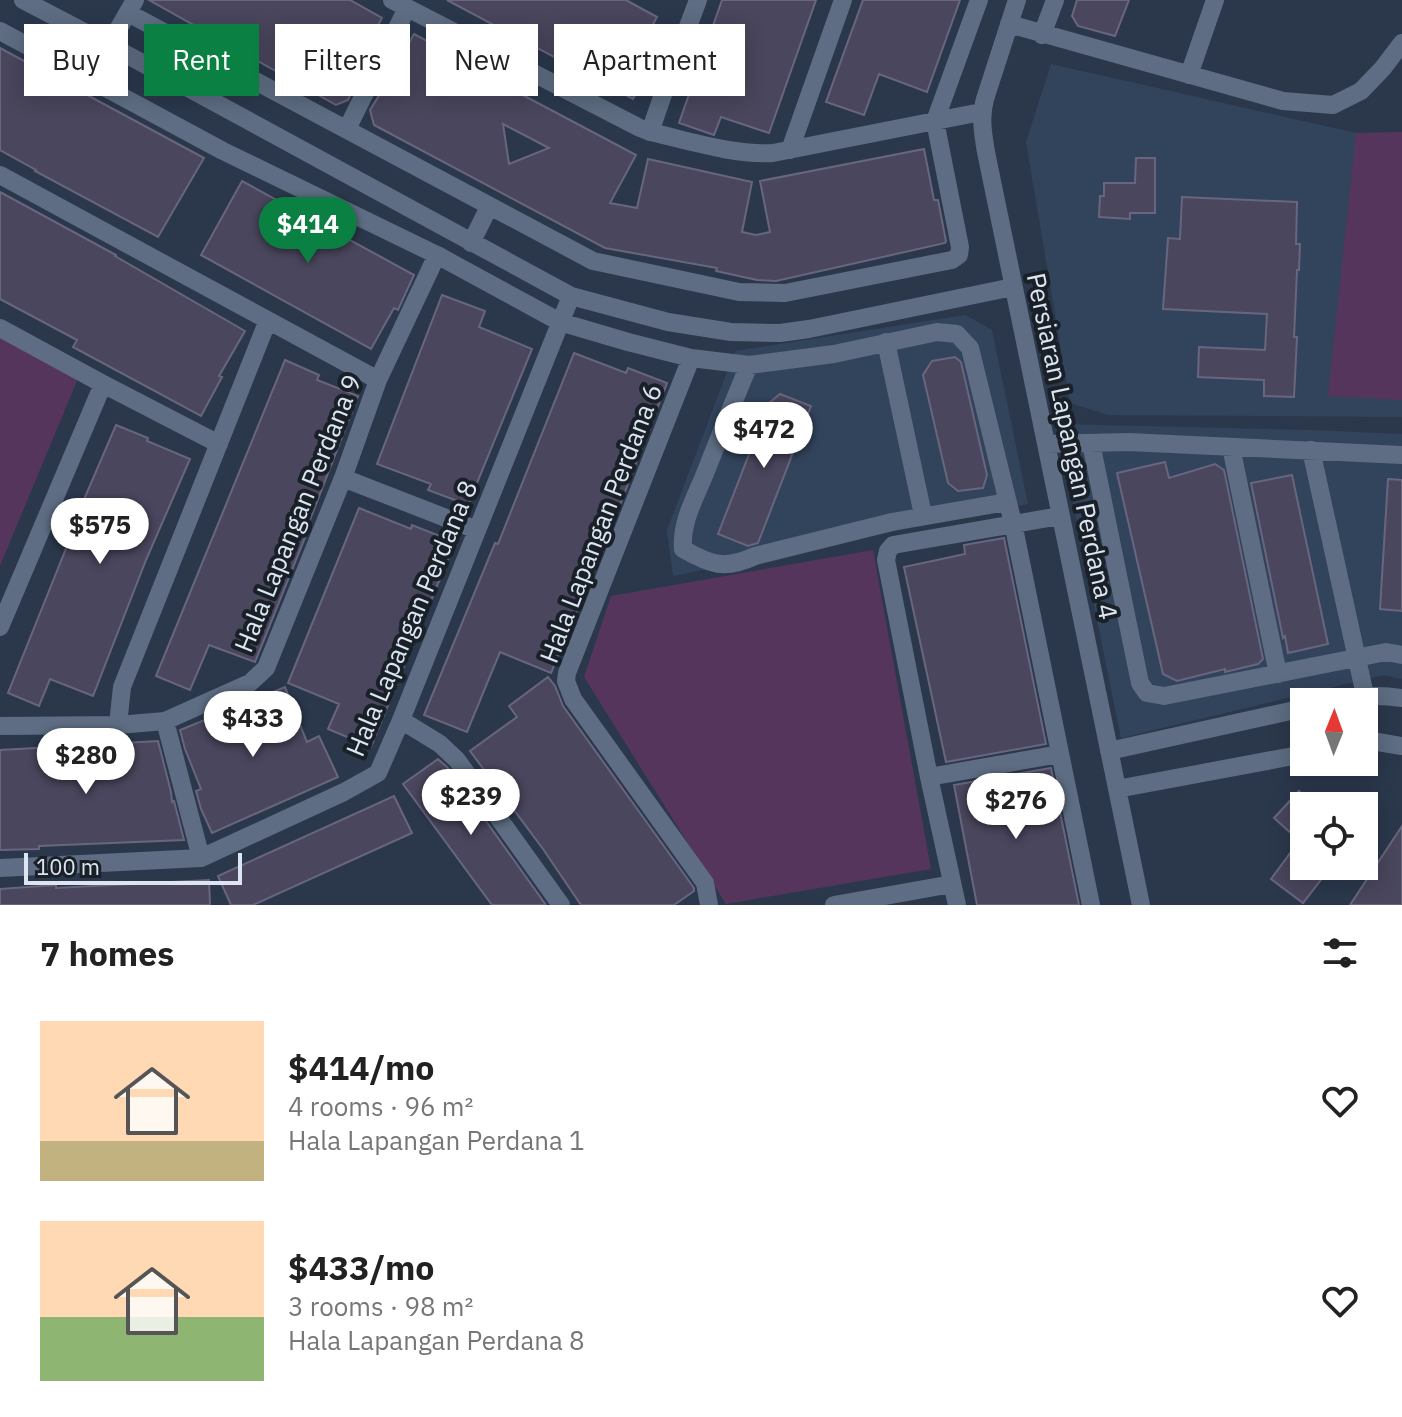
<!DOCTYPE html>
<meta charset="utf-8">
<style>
:root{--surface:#fff;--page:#f6f6f6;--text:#222;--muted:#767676;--accent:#0b8043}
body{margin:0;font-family:"IBM Plex Sans",sans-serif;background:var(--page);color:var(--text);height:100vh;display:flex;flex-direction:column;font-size:30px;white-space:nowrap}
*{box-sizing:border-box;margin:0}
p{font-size:26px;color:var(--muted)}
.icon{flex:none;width:44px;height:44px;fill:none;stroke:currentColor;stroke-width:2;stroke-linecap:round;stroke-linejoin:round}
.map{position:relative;height:905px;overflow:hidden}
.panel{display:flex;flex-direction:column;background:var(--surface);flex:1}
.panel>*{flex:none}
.hud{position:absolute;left:24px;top:24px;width:800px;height:72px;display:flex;gap:16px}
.needle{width:52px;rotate:1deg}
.tools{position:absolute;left:1290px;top:688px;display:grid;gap:16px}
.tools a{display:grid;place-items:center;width:88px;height:88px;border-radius:0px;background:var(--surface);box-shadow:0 4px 20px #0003;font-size:40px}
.scale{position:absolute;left:24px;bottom:20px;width:218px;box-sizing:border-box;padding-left:8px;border:4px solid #dce5f1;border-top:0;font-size:22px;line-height:28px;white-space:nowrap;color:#dce5f1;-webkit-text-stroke:6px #192028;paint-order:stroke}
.price{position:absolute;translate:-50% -68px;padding:0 18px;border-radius:28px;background:#fff;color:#222;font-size:26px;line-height:52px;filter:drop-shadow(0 2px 4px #0008)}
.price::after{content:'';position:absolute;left:50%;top:48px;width:24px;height:18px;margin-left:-12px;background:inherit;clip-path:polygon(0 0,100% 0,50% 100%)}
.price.current{background:var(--accent);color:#fff}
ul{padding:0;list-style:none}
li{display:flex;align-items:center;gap:24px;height:200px;padding:0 40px}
li span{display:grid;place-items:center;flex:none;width:224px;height:160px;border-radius:0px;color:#555}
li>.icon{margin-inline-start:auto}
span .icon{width:96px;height:96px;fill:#fffc;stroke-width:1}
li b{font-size:34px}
h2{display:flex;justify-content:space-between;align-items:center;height:96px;padding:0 40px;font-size:34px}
.pill{padding:0 28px;border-radius:0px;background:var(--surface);box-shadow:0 4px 20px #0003;font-size:28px;line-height:72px}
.pill.current{background:var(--accent);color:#fff}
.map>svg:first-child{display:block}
.built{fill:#32435c}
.green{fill:#56355d}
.building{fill:#49465d;stroke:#68667f;stroke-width:2;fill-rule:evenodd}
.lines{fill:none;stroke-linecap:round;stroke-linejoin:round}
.minor{stroke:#5e6d83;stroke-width:18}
.labels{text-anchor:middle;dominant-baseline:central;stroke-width:8;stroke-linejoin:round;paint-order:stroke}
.street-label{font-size:26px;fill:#dce5f1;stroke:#192028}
</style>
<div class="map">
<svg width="1402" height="905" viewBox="0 0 1402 905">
<rect width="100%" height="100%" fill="#2b384c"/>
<path class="built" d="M 1051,64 L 1356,133 L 1402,132 L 1402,417 L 1108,415 L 1070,403 L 1026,142 Z
M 965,315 L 992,330 L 1028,504 L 673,576 L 667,530 L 735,351 Z
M 1057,424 L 1310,430 L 1402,434 L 1402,679 L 1384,675 L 1121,738 Z"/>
<path class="green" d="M 1402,132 L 1402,400 L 1328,396 L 1356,133 Z
M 0,335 L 79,376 L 0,566 Z
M 873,550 L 931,869 L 726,904 L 584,677 L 611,596 Z"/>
<path class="building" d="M 149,0 L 350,0 L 382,18 L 356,65 L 362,68 L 348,100 L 336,105 Z
M 447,0 L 626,0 L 657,17 L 632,63 L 648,71 L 633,99 Z
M 722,0 L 816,0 L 769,133 L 721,117 L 714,135 L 679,123 Z
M 863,0 L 960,0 L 927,92 L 879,74 L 864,115 L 826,102 Z
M 1077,0 L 1129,0 L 1115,36 L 1078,26 L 1072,16 Z
M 414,34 L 518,90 L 517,92 L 636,155 L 610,203 L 637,208 L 648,159 L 752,182 L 742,232 L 756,235 L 770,232 L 760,181 L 924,149 L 934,200 L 938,200 L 946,241 L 945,243 L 776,281 L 757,280 L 716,271 L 717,268 L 605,248 L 374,125 L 370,110 L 390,78 ZM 503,124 L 549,148 L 509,164 Z
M 0,48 L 204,158 L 158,237 L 35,171 L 36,170 L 0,150 Z
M 1136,158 L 1155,158 L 1155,213 L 1130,213 L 1130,219 L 1099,217 L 1100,196 L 1104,196 L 1104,183 L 1135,183 Z
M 242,181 L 414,275 L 398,310 L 394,308 L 371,349 L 201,255 Z
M 0,192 L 116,255 L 115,256 L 245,331 L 219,376 L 222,377 L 201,416 L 73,347 L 77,340 L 0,299 Z
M 1182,197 L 1297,202 L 1296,244 L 1300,244 L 1299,270 L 1297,270 L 1294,337 L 1297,337 L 1294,397 L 1264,396 L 1264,380 L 1198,377 L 1199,347 L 1265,350 L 1267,314 L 1163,309 L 1168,238 L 1180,239 Z
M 442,295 L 485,311 L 479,327 L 532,349 L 468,505 L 428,490 L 431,484 L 377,464 Z
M 574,353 L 626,373 L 628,368 L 667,383 L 601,554 L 551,673 L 500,652 L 467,732 L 424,715 L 495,543 L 498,544 Z
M 955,357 L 961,362 L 987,475 L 983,488 L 958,491 L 948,483 L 923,375 L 932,361 Z
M 285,360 L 319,375 L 317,380 L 358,396 L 304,535 L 306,535 L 255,662 L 209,645 L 190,690 L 156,676 Z
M 780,394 L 811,406 L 758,543 L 748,546 L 718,534 L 769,403 Z
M 116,425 L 148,438 L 147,441 L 190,459 L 146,560 L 93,696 L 50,679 L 39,706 L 8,693 L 75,526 L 73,525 Z
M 1165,462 L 1169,478 L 1215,464 L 1224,470 L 1263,659 L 1258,664 L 1225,672 L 1225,669 L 1177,681 L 1163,674 L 1117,473 Z
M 1292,475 L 1328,644 L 1288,653 L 1285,636 L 1283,638 L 1251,483 Z
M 1388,479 L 1402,480 L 1402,611 L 1380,609 Z
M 359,508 L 411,529 L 412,525 L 455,542 L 371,747 L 328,729 L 339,704 L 288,683 Z
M 1004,538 L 1046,744 L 946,762 L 904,567 L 965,554 L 964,545 Z
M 548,677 L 555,686 L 563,706 L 694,888 L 694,891 L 674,905 L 581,905 L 543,849 L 470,751 L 517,717 L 509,706 Z
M 285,687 L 307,742 L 319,736 L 338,777 L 212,833 L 201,809 L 196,791 L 201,789 L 185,749 L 180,730 Z
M 158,741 L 171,792 L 172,802 L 174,801 L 184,840 L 39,846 L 39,849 L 0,850 L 0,750 Z
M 438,759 L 448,768 L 546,905 L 492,905 L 403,784 Z
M 1051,768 L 1079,905 L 977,905 L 954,785 Z
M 1299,791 L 1315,806 L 1304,806 L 1304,845 L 1274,818 Z
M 394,796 L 412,833 L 253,905 L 231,905 L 218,876 Z
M 1402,826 L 1402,905 L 1350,905 Z
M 1294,848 L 1304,855 L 1304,866 L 1318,866 L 1327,872 L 1303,903 L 1271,879 Z
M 209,880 L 210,905 L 0,905 L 0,889 L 56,885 L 56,888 Z"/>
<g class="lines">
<path class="minor" d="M 23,0 L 109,45 L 571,296 L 668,322 L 731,332 L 780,333 L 809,329 L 1013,287
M 392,0 L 640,128 L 650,132 C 690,141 733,155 773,153 L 981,112
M 1017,0 L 985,99 C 980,117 983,134 986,152 L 1141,905
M 128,13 L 593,261 L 739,292 L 785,293 L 952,260 L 959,255 L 960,247 L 935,121 L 979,0
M 1009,24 L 1283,101 L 1333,105 L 1361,91 L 1383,68 L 1402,43
M 0,31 L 223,151 L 437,255 L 560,322 L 628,342 L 691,358 L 749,365 L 834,354 L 937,332 L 957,334 L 970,348 L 1013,523 L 1091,905
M 1042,35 L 1055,0
M 109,45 L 135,0
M 1189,75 L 1215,0
M 347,129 L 407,8
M 650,132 L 669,77 L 698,0
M 790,150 L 843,0
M 0,175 L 378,380
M 471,243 L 489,207
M 0,328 L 103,384 L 219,444
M 886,342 L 923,515
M 691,358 L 567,673 L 566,681 L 573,699 L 705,883 L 709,905
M 749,365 C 734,400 720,436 706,471 C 696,497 681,520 683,549 C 711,565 725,570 755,556 L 892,522 L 1007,502
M 1091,443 L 1140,683 L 1147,693 L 1164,696 L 1386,652 L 1402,655
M 1046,444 L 1128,442 L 1402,455
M 1231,447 L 1278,674
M 1311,450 L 1365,695
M 343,478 L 477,530
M 0,627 L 103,384
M 1332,702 C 1358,696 1375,694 1402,698
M 401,720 L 440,744 L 457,760 L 561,905
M 165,721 L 201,858
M 118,725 L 122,687 L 268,320
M 0,726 L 118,725 L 165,721 L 250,683 L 266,668 L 343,478 L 378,380 L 437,255
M 1364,743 L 1372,741 L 1402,746
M 1109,751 L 1304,708
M 929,777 L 1060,754
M 1117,789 L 1304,754
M 0,868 L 201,858 L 344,792 L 378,773 L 401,720 L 571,296
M 834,905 L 952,884
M 957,905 L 929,777 L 886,560 L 888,551 L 893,545 L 1060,516"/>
</g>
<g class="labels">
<g class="street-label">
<text transform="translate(1073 446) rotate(78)">Persiaran Lapangan Perdana 4</text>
<text transform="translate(297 513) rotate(-68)">Hala Lapangan Perdana 9</text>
<text transform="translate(600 523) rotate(-69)">Hala Lapangan Perdana 6</text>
<text transform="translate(411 618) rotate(-67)">Hala Lapangan Perdana 8</text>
</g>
</g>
</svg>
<div class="tools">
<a><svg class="needle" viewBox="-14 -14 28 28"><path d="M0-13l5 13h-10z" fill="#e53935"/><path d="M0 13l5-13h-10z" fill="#767676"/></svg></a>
<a><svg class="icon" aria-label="locate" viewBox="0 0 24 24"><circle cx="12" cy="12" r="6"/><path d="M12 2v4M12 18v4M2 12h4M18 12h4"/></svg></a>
</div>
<div class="scale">100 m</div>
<b class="price current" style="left:308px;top:265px">$414</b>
<b class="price" style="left:764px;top:470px">$472</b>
<b class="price" style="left:100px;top:566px">$575</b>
<b class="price" style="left:253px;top:759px">$433</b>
<b class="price" style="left:86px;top:796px">$280</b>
<b class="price" style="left:471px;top:837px">$239</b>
<b class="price" style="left:1016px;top:841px">$276</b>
<div class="hud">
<a class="pill">Buy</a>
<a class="pill current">Rent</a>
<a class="pill">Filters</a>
<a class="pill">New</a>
<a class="pill">Apartment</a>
</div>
</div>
<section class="panel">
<h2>7 homes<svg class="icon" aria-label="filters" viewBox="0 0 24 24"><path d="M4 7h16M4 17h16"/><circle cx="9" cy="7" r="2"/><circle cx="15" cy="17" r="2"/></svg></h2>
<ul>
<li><span style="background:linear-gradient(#ffd9b3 75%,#c2b280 0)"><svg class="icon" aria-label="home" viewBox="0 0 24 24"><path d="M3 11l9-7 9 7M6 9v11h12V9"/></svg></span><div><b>$414/mo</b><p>4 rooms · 96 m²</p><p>Hala Lapangan Perdana 1</p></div><svg class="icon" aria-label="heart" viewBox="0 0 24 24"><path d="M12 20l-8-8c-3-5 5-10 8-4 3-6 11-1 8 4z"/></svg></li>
<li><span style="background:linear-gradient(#ffd9b3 60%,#8fb573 0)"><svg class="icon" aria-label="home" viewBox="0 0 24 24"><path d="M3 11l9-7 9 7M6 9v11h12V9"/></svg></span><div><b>$433/mo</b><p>3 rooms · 98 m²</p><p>Hala Lapangan Perdana 8</p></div><svg class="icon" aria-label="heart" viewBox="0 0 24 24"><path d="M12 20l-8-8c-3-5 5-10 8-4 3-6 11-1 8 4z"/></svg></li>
</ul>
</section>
